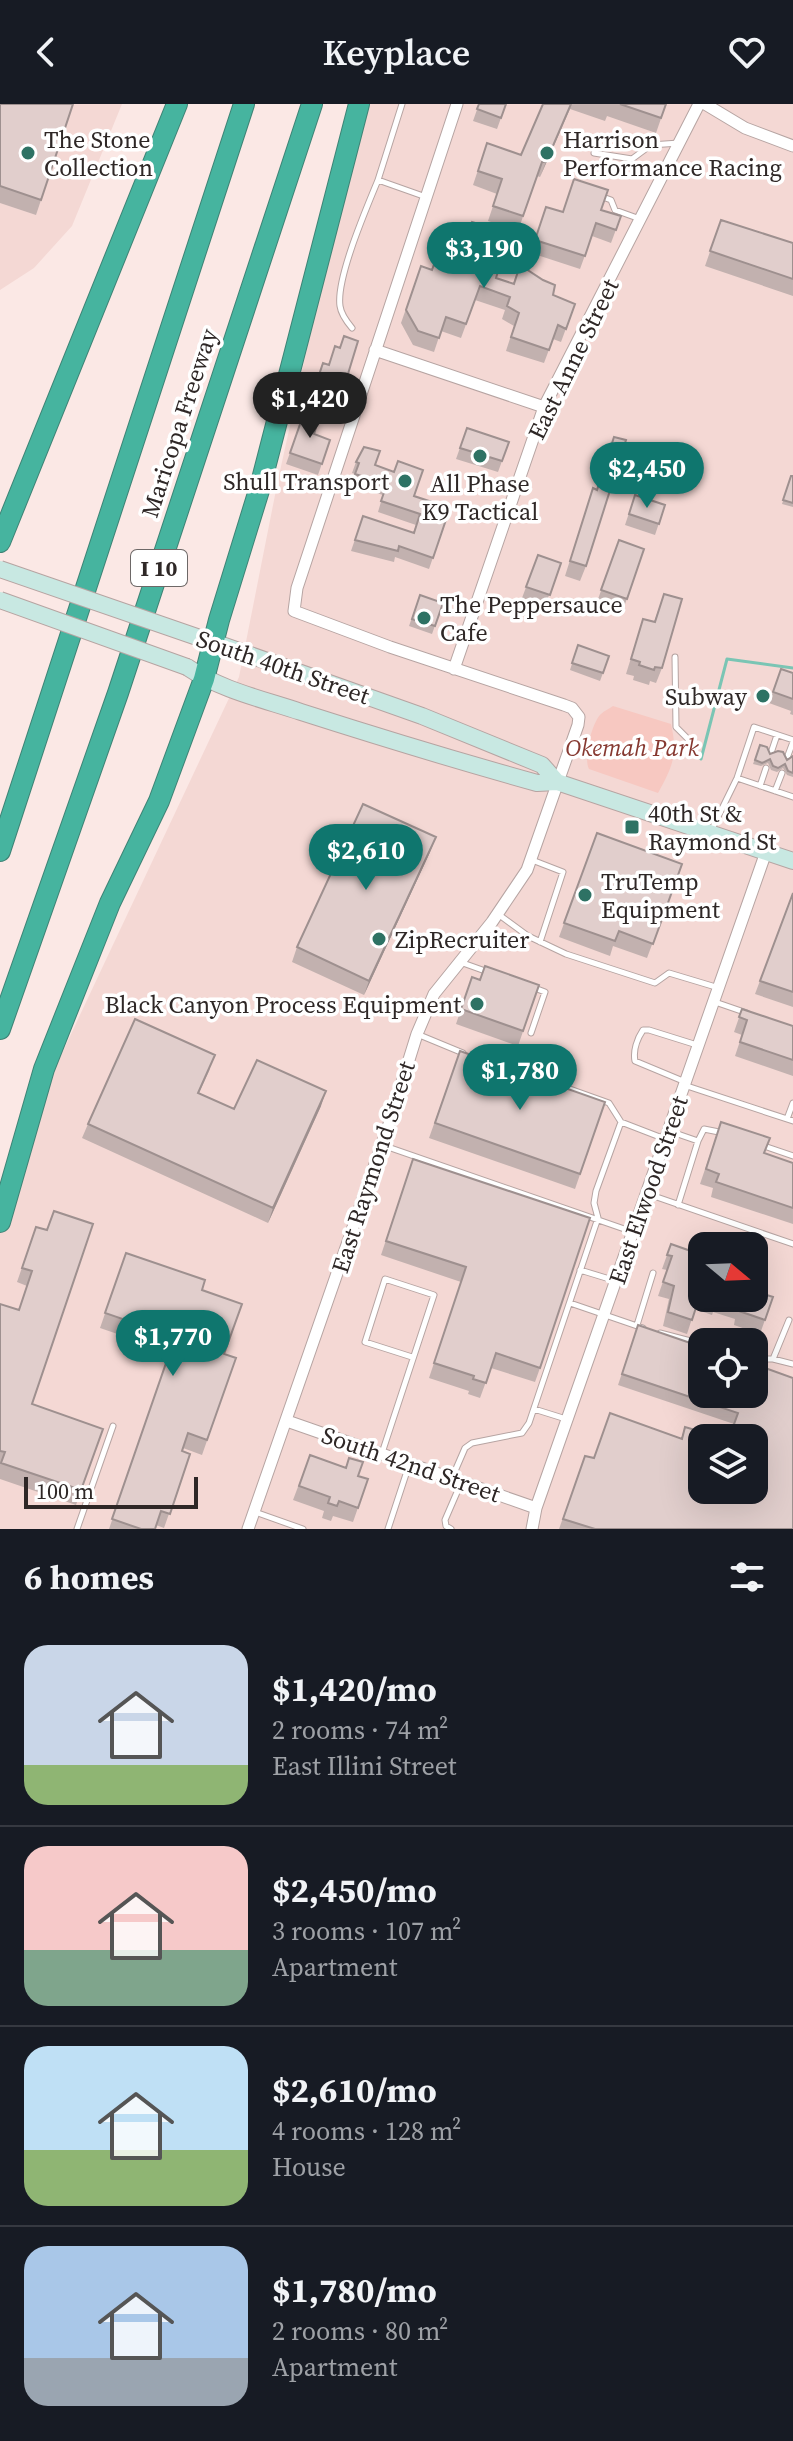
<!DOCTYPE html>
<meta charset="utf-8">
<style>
:root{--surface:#171b24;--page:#242831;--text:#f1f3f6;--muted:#9ea1a6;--line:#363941;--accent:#0f766e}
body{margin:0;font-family:"Source Serif 4",serif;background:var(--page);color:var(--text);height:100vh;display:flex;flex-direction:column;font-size:30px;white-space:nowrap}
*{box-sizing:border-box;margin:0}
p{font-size:26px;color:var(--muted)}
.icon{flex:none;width:44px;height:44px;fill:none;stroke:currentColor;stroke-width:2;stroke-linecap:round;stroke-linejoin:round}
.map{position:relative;height:1425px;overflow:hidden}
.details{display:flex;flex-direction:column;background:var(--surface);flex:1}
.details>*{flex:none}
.needle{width:52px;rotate:109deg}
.tools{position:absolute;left:688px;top:1128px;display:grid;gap:16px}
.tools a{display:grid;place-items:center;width:80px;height:80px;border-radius:16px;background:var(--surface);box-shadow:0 8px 32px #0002;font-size:40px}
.scale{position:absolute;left:24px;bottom:20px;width:174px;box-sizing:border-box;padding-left:8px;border:4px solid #2e2726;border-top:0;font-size:22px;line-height:28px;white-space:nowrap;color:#2e2726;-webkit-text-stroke:6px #fff;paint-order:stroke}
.price{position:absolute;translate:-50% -68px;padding:0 18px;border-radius:28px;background:var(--accent);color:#fff;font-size:26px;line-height:52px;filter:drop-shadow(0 2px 4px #0008)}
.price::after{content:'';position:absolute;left:50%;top:48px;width:24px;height:18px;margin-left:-12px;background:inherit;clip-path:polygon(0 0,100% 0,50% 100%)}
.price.current{background:#222;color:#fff}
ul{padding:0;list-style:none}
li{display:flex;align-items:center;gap:24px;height:200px;padding:0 24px}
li+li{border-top:2px solid var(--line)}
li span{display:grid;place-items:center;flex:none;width:224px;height:160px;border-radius:24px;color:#555}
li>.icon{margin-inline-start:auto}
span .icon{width:96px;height:96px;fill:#fffc;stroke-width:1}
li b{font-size:34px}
h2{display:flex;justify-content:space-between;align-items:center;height:96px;padding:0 24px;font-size:34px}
header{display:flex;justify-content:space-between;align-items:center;height:104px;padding:0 24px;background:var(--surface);font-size:36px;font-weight:600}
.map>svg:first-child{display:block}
.built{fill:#f4d8d4;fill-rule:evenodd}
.green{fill:#f7c8c1}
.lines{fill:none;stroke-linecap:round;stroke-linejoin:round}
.stream{stroke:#7ac5b4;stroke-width:3}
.lane-casing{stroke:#b6a4a2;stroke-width:7}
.street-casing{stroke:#b6a4a2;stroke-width:13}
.secondary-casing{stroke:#b6a4a2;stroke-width:18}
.highway-casing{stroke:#3e8375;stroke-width:22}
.lane{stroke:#fff;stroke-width:5}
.street{stroke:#fff;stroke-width:11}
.secondary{stroke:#c8e8e2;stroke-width:16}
.highway{stroke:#46b49f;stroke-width:20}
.secondary-bridge-casing{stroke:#b6a4a2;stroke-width:18;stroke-linecap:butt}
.secondary-bridge{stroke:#c8e8e2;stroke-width:16}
.wall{fill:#c2b1af}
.shaded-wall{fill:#9e908f}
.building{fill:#e1cecc;stroke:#9e908f;stroke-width:2}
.poi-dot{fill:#2e7264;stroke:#fff;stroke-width:3}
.labels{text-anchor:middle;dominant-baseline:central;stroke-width:7;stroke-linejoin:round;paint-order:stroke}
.shield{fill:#fff;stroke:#6d6867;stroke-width:2}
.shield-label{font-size:22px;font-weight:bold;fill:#2e2726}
.poi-label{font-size:24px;fill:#2e2726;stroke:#fff;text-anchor:start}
.street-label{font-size:24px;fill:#2e2726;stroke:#fff}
.park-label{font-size:24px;font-style:italic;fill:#863830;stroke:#fff}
</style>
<header><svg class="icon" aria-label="back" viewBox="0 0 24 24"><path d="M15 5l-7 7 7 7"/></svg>Keyplace<svg class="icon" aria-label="heart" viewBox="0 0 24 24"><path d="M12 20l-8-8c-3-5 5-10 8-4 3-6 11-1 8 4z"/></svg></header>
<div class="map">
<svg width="793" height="1425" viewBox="0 0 793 1425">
<rect width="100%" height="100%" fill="#fbe8e5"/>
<path class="built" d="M 0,0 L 122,0 L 72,122 L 34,164 L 0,186 Z
M 361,0 L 793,0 L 793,1425 L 0,1425 L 0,1081 L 239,573 L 278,376 ZM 702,1142 L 754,1142 L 754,1194 L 702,1194 ZM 702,1238 L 754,1238 L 754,1290 L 702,1290 ZM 702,1334 L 754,1334 L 754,1386 L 702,1386 Z"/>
<path class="green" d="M 613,602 L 671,620 C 678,650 673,662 658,689 L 589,665 C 583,654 592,618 601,610 C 605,606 609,605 613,602 Z"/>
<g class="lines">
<path class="stream" d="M 701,655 L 727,555 L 793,564"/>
<defs>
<path id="lane" d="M 402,0 L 378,76 L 426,93
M 594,49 L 632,55 L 651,41 L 679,39
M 600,92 L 611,96 L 615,106 L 640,115
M 352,224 C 347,218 341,210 340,202 C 336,174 367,103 378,76
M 675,553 L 676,623 L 688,635
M 771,649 L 777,631
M 787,654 L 793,638
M 737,674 L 793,693
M 760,682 L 766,664
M 775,687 L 782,669
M 712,725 L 737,674 L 754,623 L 793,636
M 532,756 L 563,768 L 540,838
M 498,810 L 528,832 L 566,850 L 655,879 L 669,869 L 719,884
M 460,858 L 488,868
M 715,898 L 747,909
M 531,929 L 545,888 L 532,883
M 417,930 L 463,949
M 683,977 L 635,957 C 633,947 637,935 643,926 L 649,926 L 697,941
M 684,981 L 793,1017
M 567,984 L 609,999 L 621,1018 L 665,1035
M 787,1015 L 793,999
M 669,1027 L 698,1037 L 678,1101
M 698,1037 L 704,1025 L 724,1029
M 382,1041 L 633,1128
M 764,1042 L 793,1052
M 648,1090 L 793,1140
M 580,1166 L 616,1177
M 570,1199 L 643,1224
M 637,1221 L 653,1169
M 660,1229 L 702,1240
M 754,1255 L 773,1255 L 793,1260
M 773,1255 L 789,1216
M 534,1305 L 566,1315
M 382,1349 L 434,1191 L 385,1175 L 365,1238 L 412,1253
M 452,1374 L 465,1344 L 472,1339 L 522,1329 L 529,1319 L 598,1114 L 594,1099 L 596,1087 L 621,1018
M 255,1408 L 303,1425
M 77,1425 L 113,1322
M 388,1425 L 409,1361
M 451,1425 L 446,1422 L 445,1416 L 461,1379"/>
<path id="street" d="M 705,0 L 745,24 L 793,42
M 375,246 L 544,303
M 454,565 L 544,303 L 699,0
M 287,1317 L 536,1404
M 248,1425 L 389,1020 L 417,930 L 434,890 L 492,818 L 527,766 L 578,621 L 579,613 L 572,604 L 564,601 L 390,543 L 294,507 L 297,484 L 457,0
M 532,1425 L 536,1404 L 766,748"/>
<path id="secondary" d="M 205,535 L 422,612 L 542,661 L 557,678
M 187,563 C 221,586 262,595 301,608 C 379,633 458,657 537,679 L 557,678 L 793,757"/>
<path id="highway" d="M 0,438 L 177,0
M 0,747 L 244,0
M 0,925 L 118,589 L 312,0
M 0,1118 L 44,965 L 110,799 L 159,697 L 204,575 L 219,516 L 260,383 L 359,0"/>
</defs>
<use href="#lane" class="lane-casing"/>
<use href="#street" class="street-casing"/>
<use href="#secondary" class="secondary-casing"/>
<use href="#highway" class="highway-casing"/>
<use href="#lane" class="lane"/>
<use href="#street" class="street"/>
<use href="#secondary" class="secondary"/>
<use href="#highway" class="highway"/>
<defs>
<path id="secondary-bridge" d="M 0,465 L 197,533
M 0,496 L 187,563"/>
</defs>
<use href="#secondary-bridge" class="secondary-bridge-casing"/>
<use href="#secondary-bridge" class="secondary-bridge"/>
</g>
<path class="wall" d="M 0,0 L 41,96 L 36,111 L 0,99 Z
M 479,0 L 506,0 L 497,25 L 473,17 Z
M 543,0 L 666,0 L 656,29 L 607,12 L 605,17 L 570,5 L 540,73 L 537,72 L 518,127 L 488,117 L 497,90 L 473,81 L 487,39 L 521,51 Z
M 546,103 L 563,108 L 601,106 L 621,112 L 611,139 L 592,132 L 580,165 L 531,149 Z
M 721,116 L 793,139 L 793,192 L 705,162 Z
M 486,130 L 500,143 L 496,174 L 513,179 L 520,161 L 553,191 L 575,200 L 561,238 L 553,235 L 544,259 L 506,247 L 514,222 L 502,215 L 505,206 L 475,196 L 461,234 L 441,227 L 434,248 L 413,241 L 401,219 L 421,162 L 432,166 L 465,133 Z
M 358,237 L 340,294 L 314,286 L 323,259 L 329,260 L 339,244 Z
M 305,306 L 314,330 L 330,336 L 318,371 L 286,360 Z
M 467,324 L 509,338 L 498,368 L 456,355 Z
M 614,333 L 586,462 L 580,477 L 565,472 L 588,399 L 593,384 L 597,385 Z
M 356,358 L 375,361 L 414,392 L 450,404 L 429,465 L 395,453 L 394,458 L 351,447 L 363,412 L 413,429 L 416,421 L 378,408 L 383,391 L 351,381 L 355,370 L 352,369 Z
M 791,372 L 793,372 L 793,403 L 782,400 Z
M 635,391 L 665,401 L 655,431 L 625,421 Z
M 619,436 L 644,445 L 623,506 L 597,498 Z
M 538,451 L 561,459 L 545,502 L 522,494 Z
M 664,490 L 662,564 L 656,579 L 650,577 L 649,581 L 633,576 L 634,572 L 626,570 L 643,515 L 654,518 Z
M 420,491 L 443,499 L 432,530 L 409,522 Z
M 578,541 L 603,569 L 600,577 L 570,566 Z
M 781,565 L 793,569 L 793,611 L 790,610 L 791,607 L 769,599 Z
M 760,641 L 770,650 L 787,656 L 793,652 L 793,673 L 787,671 L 783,664 L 777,668 L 771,666 L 768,659 L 761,662 L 753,660 Z
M 597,729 L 682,760 L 647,854 L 613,842 L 610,852 L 559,833 Z
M 430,748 L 364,891 L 292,858 L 297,843 Z
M 793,789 L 793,903 L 755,890 Z
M 472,873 L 480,876 L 539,881 L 518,942 L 456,920 Z
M 742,905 L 793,922 L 793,972 L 735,952 L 742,931 L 734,928 Z
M 460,947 L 605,998 L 575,1085 L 429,1034 Z
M 210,965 L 199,989 L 234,1005 L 321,1002 L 268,1119 L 82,1034 L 88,1020 Z
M 721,1018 L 764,1049 L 793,1059 L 793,1120 L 711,1093 L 713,1084 L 700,1080 Z
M 413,1055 L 540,1264 L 535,1278 L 491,1264 L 480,1294 L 468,1290 L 469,1287 L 429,1274 L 461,1178 L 381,1151 Z
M 36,1123 L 32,1300 L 103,1325 L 76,1401 L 0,1375 L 0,1200 L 19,1206 L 27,1182 L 17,1178 Z
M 671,1140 L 697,1168 L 702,1170 L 702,1194 L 773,1193 L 760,1230 L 734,1221 L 735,1215 L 713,1208 L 712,1211 L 695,1205 L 687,1230 L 663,1222 L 669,1195 L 658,1192 L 667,1166 L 662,1165 Z
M 126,1149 L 202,1186 L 224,1250 L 236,1254 L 202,1351 L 183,1344 L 182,1347 L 190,1350 L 164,1424 L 156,1421 L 155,1425 L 109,1425 L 170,1248 L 100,1224 Z
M 638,1221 L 793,1274 L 793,1425 L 559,1425 L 585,1352 L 594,1354 L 681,1335 L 685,1323 L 754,1386 L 734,1320 L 618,1281 Z
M 310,1351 L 346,1364 L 358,1372 L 368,1375 L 353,1418 L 333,1412 L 331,1417 L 322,1414 L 324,1407 L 293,1396 Z"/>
<path class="shaded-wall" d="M 572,0 L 540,73 L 546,58 Z
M 436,733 L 430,748 L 364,891 L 369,877 Z
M 326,987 L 321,1002 L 268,1119 L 273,1104 Z"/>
<path class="building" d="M 0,0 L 73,0 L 41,96 L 0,82 Z
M 479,0 L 506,0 L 501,14 L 477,5 Z
M 543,0 L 571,0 L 546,58 L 542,58 L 523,112 L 493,102 L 502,75 L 478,67 L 487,39 L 521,51 Z
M 620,0 L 666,0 L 661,14 Z
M 574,75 L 608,86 L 601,106 L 621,112 L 616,126 L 596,119 L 585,152 L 535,136 L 546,103 L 563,108 Z
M 721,116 L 793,139 L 793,175 L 710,147 Z
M 472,118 L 488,123 L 486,130 L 503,136 L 500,143 L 505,145 L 496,174 L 514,180 L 520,161 L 543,176 L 555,181 L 553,191 L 575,200 L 566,225 L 558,221 L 549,246 L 511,233 L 519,209 L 507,202 L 510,193 L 480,182 L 466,220 L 446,213 L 439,234 L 418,227 L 406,206 L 421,162 L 432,166 L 446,126 L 465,133 Z
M 344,232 L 358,237 L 344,283 L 318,274 L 323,259 L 329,261 L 335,242 L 340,244 Z
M 305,306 L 320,311 L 314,330 L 330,336 L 322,360 L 290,349 Z
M 467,324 L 509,338 L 502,357 L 460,344 Z
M 614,333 L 626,336 L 586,462 L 570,457 L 593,384 L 597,386 Z
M 364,343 L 380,347 L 375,361 L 394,368 L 398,357 L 423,366 L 414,392 L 450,404 L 433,454 L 399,442 L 398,447 L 355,436 L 363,412 L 414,429 L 420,410 L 381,397 L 387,380 L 355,370 L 359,359 L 356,358 Z
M 791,372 L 793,372 L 793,399 L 783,396 Z
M 635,391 L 665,401 L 659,420 L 629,410 Z
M 619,436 L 644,445 L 627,495 L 601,486 Z
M 538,451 L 561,459 L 550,491 L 526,483 Z
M 664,490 L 682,495 L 662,564 L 655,563 L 654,566 L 639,561 L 640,558 L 631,555 L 643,515 L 655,518 Z
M 420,491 L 443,499 L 435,522 L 412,515 Z
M 578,541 L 609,552 L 603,569 L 572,559 Z
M 781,565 L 793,569 L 793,595 L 773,588 Z
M 760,641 L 767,643 L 770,650 L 778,647 L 783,648 L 787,656 L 793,652 L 793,669 L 788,667 L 785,660 L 778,664 L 773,662 L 770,655 L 762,659 L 755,656 Z
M 363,700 L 436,733 L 369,877 L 297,843 Z
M 597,729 L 682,760 L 653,840 L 619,827 L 615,837 L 564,819 Z
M 793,789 L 793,888 L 760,877 Z
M 485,862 L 539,881 L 523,927 L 461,905 L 472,873 L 480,876 Z
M 742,905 L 793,922 L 793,956 L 740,938 L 747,916 L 739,913 Z
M 135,915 L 215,951 L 198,989 L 234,1005 L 257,956 L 326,987 L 273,1104 L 88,1020 Z
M 460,947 L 605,998 L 580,1070 L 435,1019 Z
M 721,1018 L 770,1034 L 764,1049 L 793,1059 L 793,1104 L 716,1078 L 719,1070 L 706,1065 Z
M 413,1055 L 590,1114 L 540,1264 L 496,1249 L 486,1279 L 473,1275 L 474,1272 L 434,1259 L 466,1163 L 386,1137 Z
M 54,1107 L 93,1120 L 32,1300 L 103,1325 L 81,1386 L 1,1359 L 5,1348 L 0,1347 L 0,1200 L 19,1206 L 32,1167 L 22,1164 L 36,1123 L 47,1126 Z
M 671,1140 L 702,1151 L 697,1168 L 702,1170 L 702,1192 L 700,1191 L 692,1216 L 668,1208 L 674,1182 L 663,1178 L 672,1152 L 667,1151 Z
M 126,1149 L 205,1176 L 202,1186 L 242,1200 L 224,1250 L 236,1254 L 207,1336 L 188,1329 L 182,1347 L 190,1350 L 170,1410 L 161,1407 L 155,1425 L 141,1425 L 112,1415 L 175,1233 L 105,1209 Z
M 754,1187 L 773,1193 L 765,1216 L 739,1207 L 740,1202 L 718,1194 L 717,1197 L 708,1194 L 754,1194 Z
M 638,1221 L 702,1243 L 702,1290 L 754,1290 L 754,1260 L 793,1274 L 793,1425 L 595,1425 L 563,1415 L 585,1352 L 594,1354 L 610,1309 L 682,1335 L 685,1323 L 722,1334 L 702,1334 L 702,1386 L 754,1386 L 754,1334 L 729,1334 L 738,1309 L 622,1270 Z
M 310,1351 L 346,1364 L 349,1354 L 363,1358 L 358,1372 L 368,1375 L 358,1404 L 339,1397 L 337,1402 L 328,1399 L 330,1393 L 299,1382 Z"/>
<g class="poi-dot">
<circle cx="28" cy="49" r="8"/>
<circle cx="547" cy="49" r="8"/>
<circle cx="480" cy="352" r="8"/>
<circle cx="405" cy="377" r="8"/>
<circle cx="424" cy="514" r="8"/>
<circle cx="763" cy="592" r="8"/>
<rect x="624" y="715" width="16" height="16" rx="4"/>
<circle cx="585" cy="791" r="8"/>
<circle cx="379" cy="835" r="8"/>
<circle cx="477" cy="900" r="8"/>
</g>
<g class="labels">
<rect class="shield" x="131" y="446" width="56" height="36" rx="6"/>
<g class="shield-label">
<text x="159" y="464">I 10</text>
</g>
<g class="poi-label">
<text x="44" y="35">The Stone<tspan x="44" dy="28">Collection</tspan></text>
<text x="563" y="35">Harrison<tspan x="563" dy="28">Performance Racing</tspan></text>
<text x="389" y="377" text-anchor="end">Shull Transport</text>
<text x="480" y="379" text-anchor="middle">All Phase<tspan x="480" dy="28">K9 Tactical</tspan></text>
<text x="440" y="500">The Peppersauce<tspan x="440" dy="28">Cafe</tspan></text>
<text x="747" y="592" text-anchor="end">Subway</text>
<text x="648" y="709">40th St &amp;<tspan x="648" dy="28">Raymond St</tspan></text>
<text x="601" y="777">TruTemp<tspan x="601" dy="28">Equipment</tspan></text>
<text x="395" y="835">ZipRecruiter</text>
<text x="461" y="900" text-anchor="end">Black Canyon Process Equipment</text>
</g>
<g class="street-label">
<text transform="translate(573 255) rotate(-64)">East Anne Street</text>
<text transform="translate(179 319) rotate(-72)">Maricopa Freeway</text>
<text transform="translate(283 563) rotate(19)">South 40th Street</text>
<text transform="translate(373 1063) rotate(-72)">East Raymond Street</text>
<text transform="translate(648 1086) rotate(-71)">East Elwood Street</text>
<text transform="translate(411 1360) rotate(19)">South 42nd Street</text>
</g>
<g class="park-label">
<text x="632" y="643">Okemah Park</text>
</g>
</g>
</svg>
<div class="tools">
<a><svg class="needle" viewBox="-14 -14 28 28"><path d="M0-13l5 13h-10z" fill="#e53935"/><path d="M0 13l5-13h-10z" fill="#9ea1a6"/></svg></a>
<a><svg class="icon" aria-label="locate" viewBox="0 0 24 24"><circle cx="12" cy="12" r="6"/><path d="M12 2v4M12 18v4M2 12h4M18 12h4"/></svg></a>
<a><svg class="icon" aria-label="layers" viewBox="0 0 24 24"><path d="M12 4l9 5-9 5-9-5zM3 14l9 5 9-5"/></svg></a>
</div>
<div class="scale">100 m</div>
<b class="price" style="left:484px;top:186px">$3,190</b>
<b class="price current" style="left:310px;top:336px">$1,420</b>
<b class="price" style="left:647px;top:406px">$2,450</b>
<b class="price" style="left:366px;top:788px">$2,610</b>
<b class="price" style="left:520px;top:1008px">$1,780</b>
<b class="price" style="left:173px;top:1274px">$1,770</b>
</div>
<section class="details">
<h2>6 homes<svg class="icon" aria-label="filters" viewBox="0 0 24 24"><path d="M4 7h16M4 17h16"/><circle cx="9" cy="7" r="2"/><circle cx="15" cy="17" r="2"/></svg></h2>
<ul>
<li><span style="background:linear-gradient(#c9d6e8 75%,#8fb573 0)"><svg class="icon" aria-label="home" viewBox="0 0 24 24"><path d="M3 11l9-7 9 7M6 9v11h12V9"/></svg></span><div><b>$1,420/mo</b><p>2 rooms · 74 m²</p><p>East Illini Street</p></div></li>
<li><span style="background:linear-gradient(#f6c9c9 65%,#7fa58c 0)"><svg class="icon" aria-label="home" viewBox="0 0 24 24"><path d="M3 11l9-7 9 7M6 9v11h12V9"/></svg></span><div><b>$2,450/mo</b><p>3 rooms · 107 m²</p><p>Apartment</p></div></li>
<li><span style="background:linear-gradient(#bfe0f5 65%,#8fb573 0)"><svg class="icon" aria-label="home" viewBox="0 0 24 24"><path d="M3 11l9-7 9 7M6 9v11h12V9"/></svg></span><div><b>$2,610/mo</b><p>4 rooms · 128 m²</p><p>House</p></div></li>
<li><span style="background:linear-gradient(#a9c7e8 70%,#9aa5b1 0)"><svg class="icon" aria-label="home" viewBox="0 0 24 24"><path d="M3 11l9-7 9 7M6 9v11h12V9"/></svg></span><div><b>$1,780/mo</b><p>2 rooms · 80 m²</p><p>Apartment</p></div></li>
</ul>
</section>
